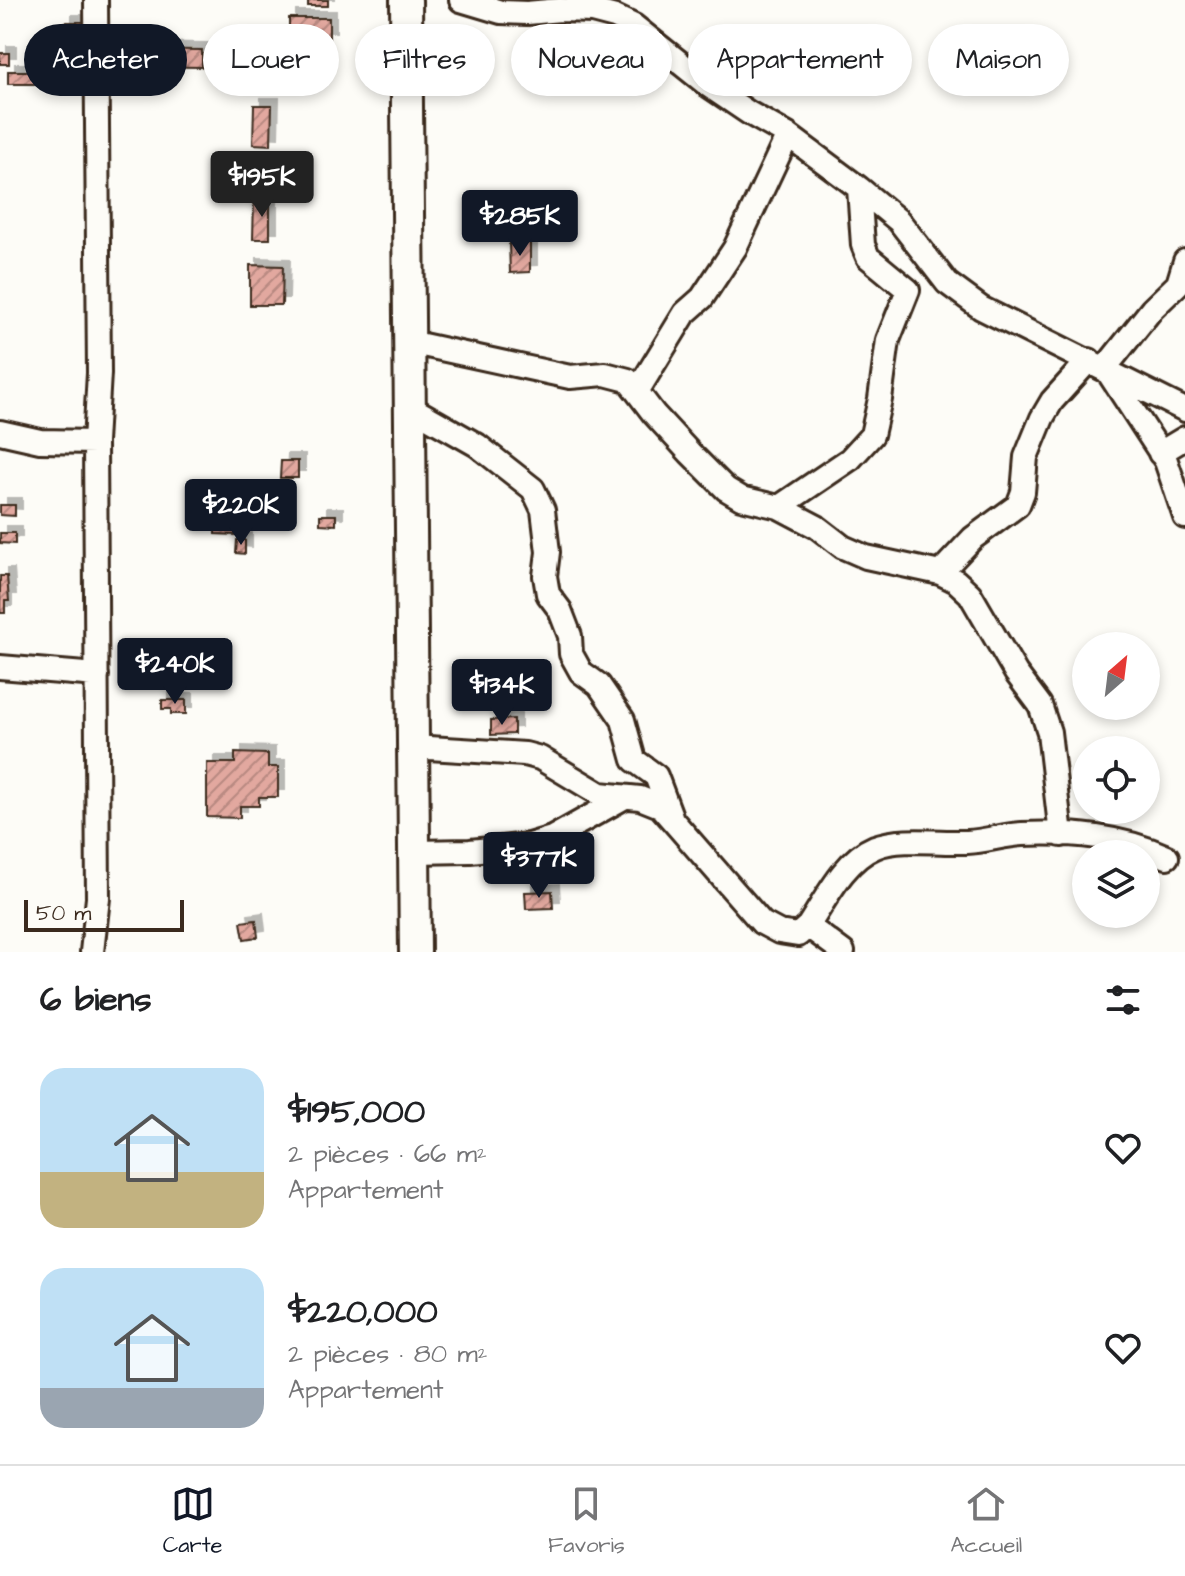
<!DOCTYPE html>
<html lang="fr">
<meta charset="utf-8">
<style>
:root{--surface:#fff;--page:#f6f6f6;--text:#202124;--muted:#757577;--line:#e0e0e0;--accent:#111827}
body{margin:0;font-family:"Architects Daughter",sans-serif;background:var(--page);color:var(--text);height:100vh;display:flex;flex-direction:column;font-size:30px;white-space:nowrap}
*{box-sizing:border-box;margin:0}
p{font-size:26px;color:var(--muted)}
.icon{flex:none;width:44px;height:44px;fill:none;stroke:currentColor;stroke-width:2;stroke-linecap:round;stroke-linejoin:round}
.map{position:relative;height:952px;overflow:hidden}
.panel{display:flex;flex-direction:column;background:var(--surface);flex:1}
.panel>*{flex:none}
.hud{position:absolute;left:24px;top:24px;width:1138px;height:72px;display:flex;gap:16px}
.needle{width:52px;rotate:28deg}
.buttons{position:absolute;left:1072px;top:632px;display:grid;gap:16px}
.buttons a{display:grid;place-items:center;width:88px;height:88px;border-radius:50%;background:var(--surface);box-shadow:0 4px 12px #0003;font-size:40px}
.scale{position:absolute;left:24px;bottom:20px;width:160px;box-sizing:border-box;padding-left:8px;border:4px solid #3b2a1e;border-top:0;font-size:22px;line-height:28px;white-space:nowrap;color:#3b2a1e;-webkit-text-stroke:6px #fdfcf7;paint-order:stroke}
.price{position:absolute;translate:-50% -68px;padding:0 18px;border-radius:8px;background:var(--accent);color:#fff;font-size:26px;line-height:52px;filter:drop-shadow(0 2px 4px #0008)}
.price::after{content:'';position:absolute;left:50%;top:48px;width:24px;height:18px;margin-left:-12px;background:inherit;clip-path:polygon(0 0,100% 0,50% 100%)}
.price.active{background:#222;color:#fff}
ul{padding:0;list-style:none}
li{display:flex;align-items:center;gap:24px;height:200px;padding:0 40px}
li span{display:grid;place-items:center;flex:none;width:224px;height:160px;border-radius:24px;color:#555}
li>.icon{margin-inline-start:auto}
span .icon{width:96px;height:96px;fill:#fffc;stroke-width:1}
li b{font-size:34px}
h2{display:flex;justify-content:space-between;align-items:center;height:96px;padding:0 40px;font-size:34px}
.pill{padding:0 28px;border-radius:36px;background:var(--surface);box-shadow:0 4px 12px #0003;font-size:28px;line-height:72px}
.pill.active{background:var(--accent);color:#fff}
.tab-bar{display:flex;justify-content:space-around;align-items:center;height:112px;border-top:2px solid var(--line);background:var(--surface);font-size:22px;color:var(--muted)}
.tab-bar a{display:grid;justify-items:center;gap:4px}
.tab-bar .active{color:var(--accent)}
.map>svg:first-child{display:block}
.building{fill:url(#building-hatch);stroke:#3b2a1e;stroke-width:2;filter:url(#shadow)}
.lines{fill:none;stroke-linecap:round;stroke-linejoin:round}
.minor-casing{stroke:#3b2a1e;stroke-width:28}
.secondary-casing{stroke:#3b2a1e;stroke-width:36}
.minor{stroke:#fdfcf7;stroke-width:22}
.secondary{stroke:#fdfcf7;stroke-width:30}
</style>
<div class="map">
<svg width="1185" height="952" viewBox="0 0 1185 952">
<defs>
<pattern id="building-hatch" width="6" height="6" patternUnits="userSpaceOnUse" patternTransform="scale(2)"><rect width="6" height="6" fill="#e2a89f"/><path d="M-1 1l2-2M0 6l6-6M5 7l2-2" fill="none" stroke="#b88981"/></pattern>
<filter id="shadow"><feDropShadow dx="7" dy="-7" stdDeviation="0" flood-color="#0004"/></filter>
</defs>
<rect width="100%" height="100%" fill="#fdfcf7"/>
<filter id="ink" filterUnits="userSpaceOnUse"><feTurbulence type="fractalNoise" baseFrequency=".0125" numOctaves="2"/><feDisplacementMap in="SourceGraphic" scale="16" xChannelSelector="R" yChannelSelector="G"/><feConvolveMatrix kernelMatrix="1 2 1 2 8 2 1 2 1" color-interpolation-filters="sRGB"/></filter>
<g filter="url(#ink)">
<path class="building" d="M 308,0 L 328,0 L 328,6 L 308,6 Z
M 289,18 L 329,18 L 329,39 L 289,38 Z
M 65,22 L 88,22 L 88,35 L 65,35 Z
M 225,43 L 245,43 L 244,54 L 225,54 Z
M 117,49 L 202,50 L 202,67 L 117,66 Z
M 0,53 L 9,53 L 9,64 L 0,64 Z
M 8,71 L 42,71 L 41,84 L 8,84 Z
M 254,105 L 272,105 L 271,145 L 253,144 Z
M 254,199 L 270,199 L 270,239 L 253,239 Z
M 509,243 L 530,243 L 530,272 L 510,273 Z
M 250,265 L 283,266 L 282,305 L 250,305 Z
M 281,461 L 298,461 L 298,478 L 280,478 Z
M 216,492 L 236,492 L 236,535 L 215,534 Z
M 0,505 L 15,505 L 15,516 L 0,515 Z
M 320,515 L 336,515 L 336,525 L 320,524 Z
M 0,533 L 15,533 L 15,544 L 0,543 Z
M 237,540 L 245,540 L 245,554 L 236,553 Z
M 0,576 L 7,576 L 9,601 L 5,601 L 5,613 L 0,613 Z
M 162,700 L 186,700 L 186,714 L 171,714 L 171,709 L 162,709 Z
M 514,719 L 514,734 L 491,735 L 491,720 Z
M 235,753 L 268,754 L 268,767 L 278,767 L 278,797 L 259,797 L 259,806 L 240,806 L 240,818 L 207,817 L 207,763 L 235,763 Z
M 552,891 L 553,908 L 526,909 L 525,892 Z
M 256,920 L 258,937 L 244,939 L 241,922 Z"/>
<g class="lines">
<defs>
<path id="minor" d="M 461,0 L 501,12 L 527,13 L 560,10 L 592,11 L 615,17 L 634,26 L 709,86 L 749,113 L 788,135 L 859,188 L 899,221 L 947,283 L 981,308 L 1185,410
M 859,188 L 863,245 L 868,257 L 908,290
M 409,342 L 570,377 L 605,374 L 628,380 L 654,414 L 690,453 L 726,489 L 741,498 L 779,507 L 817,527 L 843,547 L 866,557 L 940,573 L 956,581 L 970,594 L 1016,673 L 1040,705 L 1049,732 L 1061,835
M 1105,368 L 1152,309 L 1178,284 L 1185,261
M 1106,369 L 1166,461 L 1185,517
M 638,390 L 685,313 L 702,298 L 735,248 L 788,135
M 410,407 L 477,445 L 533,489 L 543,510 L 548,552 L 545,576 L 548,594 L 560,610 L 570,636 L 571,654 L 581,672 L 599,685 L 623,720 L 634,760 L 656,776 L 671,816
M 0,432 L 40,441 L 95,442
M 1160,453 L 1185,438
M 779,507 L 850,459 L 872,435 L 880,399 L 888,340 L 908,290
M 940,573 L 973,538 L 1018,505 L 1023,492 L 1026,457 L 1042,418 L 1052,401 L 1089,360
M 0,667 L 97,675
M 413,747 L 525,754 L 540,758 L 600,794 L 640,798 L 660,806 L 762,923 L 779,932 L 798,935 L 808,926 C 826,899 844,860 875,847 C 900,837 940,843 967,842 C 986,841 1004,835 1022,834 C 1073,832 1121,836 1167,857
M 414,852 L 470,851 L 529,845 L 552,838 L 625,797
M 808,926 L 843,952
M 92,952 L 98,898 L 95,442 L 99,373 L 96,0"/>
<path id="secondary" d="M 406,0 L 415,952"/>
</defs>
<use href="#minor" class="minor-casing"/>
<use href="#secondary" class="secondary-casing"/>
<use href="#minor" class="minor"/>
<use href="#secondary" class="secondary"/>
</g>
</g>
</svg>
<div class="buttons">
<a><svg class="needle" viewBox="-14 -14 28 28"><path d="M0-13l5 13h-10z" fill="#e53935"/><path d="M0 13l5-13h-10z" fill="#757577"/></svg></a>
<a><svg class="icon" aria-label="locate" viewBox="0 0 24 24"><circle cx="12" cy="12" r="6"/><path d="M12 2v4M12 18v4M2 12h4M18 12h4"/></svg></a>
<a><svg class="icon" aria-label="layers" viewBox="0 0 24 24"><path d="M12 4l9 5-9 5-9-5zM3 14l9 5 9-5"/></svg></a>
</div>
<div class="scale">50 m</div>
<b class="price active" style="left:262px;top:219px">$195K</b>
<b class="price" style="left:520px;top:258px">$285K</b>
<b class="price" style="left:241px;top:547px">$220K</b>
<b class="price" style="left:175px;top:706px">$240K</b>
<b class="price" style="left:502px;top:727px">$134K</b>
<b class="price" style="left:539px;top:900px">$377K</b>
<div class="hud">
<a class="pill active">Acheter</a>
<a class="pill">Louer</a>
<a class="pill">Filtres</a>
<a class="pill">Nouveau</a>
<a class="pill">Appartement</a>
<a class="pill">Maison</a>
</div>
</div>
<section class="panel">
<h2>6 biens<svg class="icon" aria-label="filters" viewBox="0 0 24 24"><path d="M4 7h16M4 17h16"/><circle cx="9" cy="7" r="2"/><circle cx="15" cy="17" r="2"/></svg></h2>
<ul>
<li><span style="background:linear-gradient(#bfe0f5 65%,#c2b280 0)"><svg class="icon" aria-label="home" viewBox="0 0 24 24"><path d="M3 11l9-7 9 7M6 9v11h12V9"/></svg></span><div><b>$195,000</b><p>2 pièces · 66 m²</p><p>Appartement</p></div><svg class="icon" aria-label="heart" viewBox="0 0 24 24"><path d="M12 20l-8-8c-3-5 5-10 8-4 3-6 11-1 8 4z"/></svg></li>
<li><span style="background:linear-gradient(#bfe0f5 75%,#9aa5b1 0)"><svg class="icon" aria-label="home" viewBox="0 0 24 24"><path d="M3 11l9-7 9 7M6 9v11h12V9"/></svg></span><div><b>$220,000</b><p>2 pièces · 80 m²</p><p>Appartement</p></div><svg class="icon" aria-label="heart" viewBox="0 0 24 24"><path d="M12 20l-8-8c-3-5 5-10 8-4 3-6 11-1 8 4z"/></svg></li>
</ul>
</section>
<nav class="tab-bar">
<a class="active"><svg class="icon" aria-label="map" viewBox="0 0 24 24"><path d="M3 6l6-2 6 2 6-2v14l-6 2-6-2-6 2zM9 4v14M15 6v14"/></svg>Carte</a>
<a><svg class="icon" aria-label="saved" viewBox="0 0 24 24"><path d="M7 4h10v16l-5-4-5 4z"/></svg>Favoris</a>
<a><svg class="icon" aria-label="home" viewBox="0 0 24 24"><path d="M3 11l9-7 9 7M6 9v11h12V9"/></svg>Accueil</a>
</nav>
